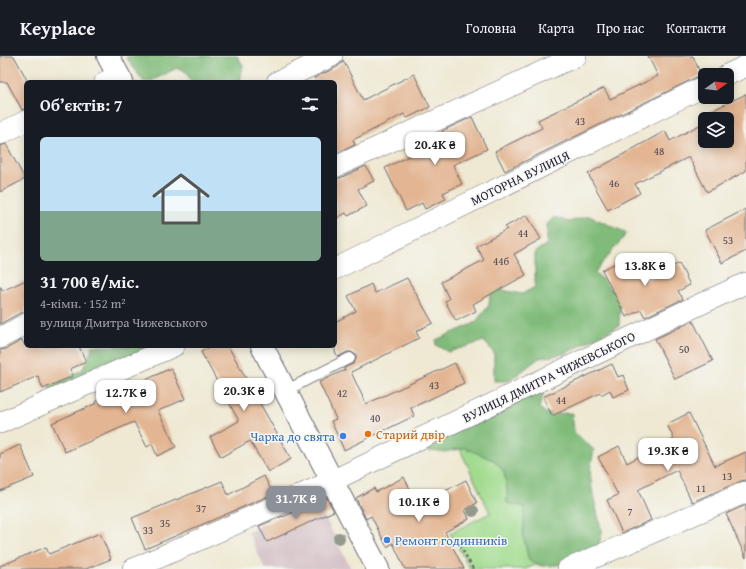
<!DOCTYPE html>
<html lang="uk">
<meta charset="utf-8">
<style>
:root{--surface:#171b24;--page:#242831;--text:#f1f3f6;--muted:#9ea1a6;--line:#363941;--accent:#8c9099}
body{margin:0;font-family:"Gentium Book Plus",serif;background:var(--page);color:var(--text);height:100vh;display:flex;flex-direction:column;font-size:15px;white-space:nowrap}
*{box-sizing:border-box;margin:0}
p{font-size:13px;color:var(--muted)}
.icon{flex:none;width:22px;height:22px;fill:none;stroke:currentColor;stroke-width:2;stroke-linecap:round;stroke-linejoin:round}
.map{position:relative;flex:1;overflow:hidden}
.sheet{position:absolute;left:24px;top:24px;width:313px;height:268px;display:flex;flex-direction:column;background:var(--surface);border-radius:6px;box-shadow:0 2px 10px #0003}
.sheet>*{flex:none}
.needle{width:26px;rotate:75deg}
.tools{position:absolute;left:698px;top:12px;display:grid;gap:8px}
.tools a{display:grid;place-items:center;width:36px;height:36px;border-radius:6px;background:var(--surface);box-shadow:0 2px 10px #0003;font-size:20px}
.price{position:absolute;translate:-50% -34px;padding:0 9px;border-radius:8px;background:#fff;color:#222;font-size:13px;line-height:26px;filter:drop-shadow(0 1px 2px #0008)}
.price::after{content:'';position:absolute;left:50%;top:24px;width:12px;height:9px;margin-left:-6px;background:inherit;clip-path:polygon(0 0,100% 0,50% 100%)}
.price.on{background:var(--accent);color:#fff}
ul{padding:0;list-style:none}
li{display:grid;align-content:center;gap:8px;height:212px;padding:0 16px}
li+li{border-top:1px solid var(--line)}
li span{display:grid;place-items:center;height:124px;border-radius:6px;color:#555}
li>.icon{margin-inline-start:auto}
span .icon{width:72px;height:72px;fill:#fffc;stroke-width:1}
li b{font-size:17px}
h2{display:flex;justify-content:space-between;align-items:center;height:48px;padding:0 16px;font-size:17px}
header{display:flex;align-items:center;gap:24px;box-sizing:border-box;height:56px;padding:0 20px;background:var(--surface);border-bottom:1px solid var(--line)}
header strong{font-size:19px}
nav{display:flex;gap:22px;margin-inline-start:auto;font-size:14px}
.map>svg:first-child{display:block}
.industrial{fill:#d2bec4}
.green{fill:#a1db8e;stroke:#627e64}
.forest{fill:#80bb79;stroke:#516e5a}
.building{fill:#e3b592}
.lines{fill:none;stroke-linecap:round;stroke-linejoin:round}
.service-casing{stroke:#6a6870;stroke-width:12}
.minor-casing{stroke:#6a6870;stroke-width:22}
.tertiary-casing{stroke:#6a6870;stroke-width:24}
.path{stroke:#6a6870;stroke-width:2.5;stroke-dasharray:3 3;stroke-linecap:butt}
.service{stroke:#fff;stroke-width:10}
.minor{stroke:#fff;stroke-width:21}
.tertiary{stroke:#fff;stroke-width:22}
.tree{fill:#939a8d}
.food-dot{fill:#e8710a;stroke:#f6f6f2;stroke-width:1.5}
.shop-dot{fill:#3f7fe0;stroke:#f6f6f2;stroke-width:1.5}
.labels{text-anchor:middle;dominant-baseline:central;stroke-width:3;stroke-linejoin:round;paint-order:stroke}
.number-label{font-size:11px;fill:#524751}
.street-label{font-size:13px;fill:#22223b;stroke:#f6f6f2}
.food-label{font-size:13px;fill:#c56008;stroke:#f6f6f2;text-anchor:start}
.shop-label{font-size:13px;fill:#366cbe;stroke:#f6f6f2;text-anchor:end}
</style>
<header>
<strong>Keyplace</strong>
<nav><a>Головна</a><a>Карта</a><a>Про нас</a><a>Контакти</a></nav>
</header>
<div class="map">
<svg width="746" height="513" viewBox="0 0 746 513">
<rect width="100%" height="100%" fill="#f6f6f2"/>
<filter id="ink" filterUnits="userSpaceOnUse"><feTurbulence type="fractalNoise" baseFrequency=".025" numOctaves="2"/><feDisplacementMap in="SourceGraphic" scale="8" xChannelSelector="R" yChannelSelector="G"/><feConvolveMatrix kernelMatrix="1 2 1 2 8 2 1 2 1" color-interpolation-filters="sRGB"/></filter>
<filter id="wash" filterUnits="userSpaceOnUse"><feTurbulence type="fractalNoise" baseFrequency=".012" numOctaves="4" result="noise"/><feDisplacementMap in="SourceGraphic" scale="16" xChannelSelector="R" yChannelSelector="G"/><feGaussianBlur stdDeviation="0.9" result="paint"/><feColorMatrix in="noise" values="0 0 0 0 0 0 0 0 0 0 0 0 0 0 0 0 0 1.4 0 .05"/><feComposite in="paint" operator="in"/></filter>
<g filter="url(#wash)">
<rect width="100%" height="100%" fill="#efe9d3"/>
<path class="industrial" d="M 316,444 L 351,513 L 265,513 L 248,476 Z"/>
<path class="green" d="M 493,369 L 557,499 L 526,513 L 470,513 L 450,477 L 490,457 L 457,387 Z"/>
<path class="forest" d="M 134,0 L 237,0 L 243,9 L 240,26 L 191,26 C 187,18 187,14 177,12 L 149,26 L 143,25 L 126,1 Z
M 589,160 L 627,177 L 595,216 L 620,243 L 619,270 L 564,298 L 539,302 L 509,325 L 494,325 L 494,297 L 484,285 L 448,296 L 436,289 L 436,284 L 475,267 L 489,249 L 491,232 L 522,238 L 535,231 L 535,196 L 547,188 L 547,168 L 554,161 L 568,166 Z
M 91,290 L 163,290 L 50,337 L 50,329 L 62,325 L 83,313 L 92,293 Z
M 548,322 L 539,352 L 547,358 L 572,357 L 574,376 L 594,394 L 590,414 L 592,434 L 602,477 L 596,498 L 566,508 L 542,510 L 529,505 L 523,479 L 525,451 L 507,447 L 507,433 L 504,416 L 495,405 L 465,392 L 444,396 L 427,395 L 452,369 Z"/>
<g id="blocks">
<path class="building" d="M 0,0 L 14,0 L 26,22 L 26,53 L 22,54 L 7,26 L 0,26 Z
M 648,0 L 693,0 L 701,19 L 505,115 L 495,95 L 542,72 L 538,64 L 604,32 L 610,43 L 658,20 Z
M 343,4 L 363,44 L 414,18 L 430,51 L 407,62 L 404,58 L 353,84 L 355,89 L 335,98 L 335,26 L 317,26 L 314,22 L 337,11 L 342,7 Z
M 746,38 L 746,115 L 707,136 L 689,101 L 635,128 L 640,137 L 608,154 L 588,118 L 665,75 L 670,85 L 705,66 L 705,85 L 727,85 L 727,63 L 710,63 L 707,57 Z
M 472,61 L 487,93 L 453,109 L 462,128 L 443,137 L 446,143 L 425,153 L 422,147 L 406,155 L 385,112 L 445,82 L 442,75 Z
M 6,88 L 25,123 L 0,136 L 0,90 Z
M 366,110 L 374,125 L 358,133 L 367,150 L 348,160 L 346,157 L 335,163 L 335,123 L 340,122 Z
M 746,153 L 746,195 L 722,207 L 705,174 Z
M 527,159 L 541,183 L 514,198 L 526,219 L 473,248 L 476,255 L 456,265 L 445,245 L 449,243 L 441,226 L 484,204 L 476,190 L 507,173 L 505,171 Z
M 632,199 L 645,225 L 679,207 L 690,229 L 678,235 L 683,243 L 645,261 L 641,254 L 626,261 L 602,214 Z
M 407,222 L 433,267 L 416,275 L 419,282 L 351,316 L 366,348 L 455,307 L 464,327 L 411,352 L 414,360 L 344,394 L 331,365 L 336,363 L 319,326 L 345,314 L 344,312 L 353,308 L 356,303 L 356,299 L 351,296 L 347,296 L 338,301 L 335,296 L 335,266 L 356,255 L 348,240 L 371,228 L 375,237 Z
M 26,224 L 26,256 L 20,257 L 0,268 L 0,231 L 1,231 L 2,235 Z
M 693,265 L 713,305 L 675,323 L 655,283 Z
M 22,284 L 25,290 L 79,290 L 86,306 L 70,313 L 73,320 L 43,333 L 38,320 L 0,336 L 0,294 L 6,293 Z
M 212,290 L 228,290 L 291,403 L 268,416 L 250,385 L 221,401 L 210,381 L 239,365 L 201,296 Z
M 612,308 L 618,321 L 623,319 L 629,334 L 613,341 L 610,334 L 601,339 L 600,337 L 552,360 L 543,341 Z
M 171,312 L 185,343 L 158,355 L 176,391 L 157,400 L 152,388 L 147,391 L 134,366 L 65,396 L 52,367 L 97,347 L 96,345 L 134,328 L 135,329 Z
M 689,357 L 715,410 L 746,396 L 746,424 L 741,425 L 692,446 L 677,414 L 638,434 L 651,464 L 622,477 L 607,444 L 618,439 L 598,401 L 619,390 L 627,407 L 674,383 L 667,368 Z
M 20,389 L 34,421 L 0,435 L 0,398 Z
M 264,420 L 273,438 L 145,493 L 132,462 L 222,425 L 228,439 Z
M 404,421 L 418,449 L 466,424 L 477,447 L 465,454 L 469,463 L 445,476 L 464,513 L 405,513 L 393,487 L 387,491 L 371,460 L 366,463 L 356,442 L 374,432 L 376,436 Z
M 326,441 L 334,455 L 267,486 L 259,470 L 283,460 L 283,461 Z
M 746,449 L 746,502 L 726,458 Z
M 100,477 L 111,503 L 86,513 L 0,513 L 0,510 L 46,491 L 49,498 Z"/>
</g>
</g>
<g filter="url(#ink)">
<use href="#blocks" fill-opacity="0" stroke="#6a6870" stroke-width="1"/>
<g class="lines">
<defs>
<path id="service" d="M 285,335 L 350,302"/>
<path id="minor" d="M 727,19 L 746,10
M 105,26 L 119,20
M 277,26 L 332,0
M 0,78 L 26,65
M 335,111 L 576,0
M 335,213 L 705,30
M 0,282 L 26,268
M 0,367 L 174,290
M 133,513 L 332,425 L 677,259 L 746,227
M 568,513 L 746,436"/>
<path id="tertiary" d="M 108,0 L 122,26
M 262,290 L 378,513"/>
</defs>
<use href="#service" class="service-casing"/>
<use href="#minor" class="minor-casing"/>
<use href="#tertiary" class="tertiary-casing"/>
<path class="path" d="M 460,489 L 473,513"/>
<use href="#service" class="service"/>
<use href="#minor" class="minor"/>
<use href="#tertiary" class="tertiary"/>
</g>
<g class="tree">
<circle cx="473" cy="455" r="6"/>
<circle cx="339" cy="482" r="6"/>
</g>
</g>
<circle class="food-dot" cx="368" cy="378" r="4"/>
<g class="shop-dot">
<circle cx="343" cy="380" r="4"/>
<circle cx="387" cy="484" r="4"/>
</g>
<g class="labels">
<g class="number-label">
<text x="580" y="65">43</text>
<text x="659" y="95">48</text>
<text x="614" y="127">46</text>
<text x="523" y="177">44</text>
<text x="728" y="184">53</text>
<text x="501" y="205">44б</text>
<text x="684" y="293">50</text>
<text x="434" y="329">43</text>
<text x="342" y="337">42</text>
<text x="561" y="344">44</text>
<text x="375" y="362">40</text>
<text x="727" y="420">13</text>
<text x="701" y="432">11</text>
<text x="201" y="452">37</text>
<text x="630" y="455">7</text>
<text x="165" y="467">35</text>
<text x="148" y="474">33</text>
</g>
<g class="street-label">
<text transform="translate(520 122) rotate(-26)">МОТОРНА ВУЛИЦЯ</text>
<text transform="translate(549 321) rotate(-26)">ВУЛИЦЯ ДМИТРА ЧИЖЕВСЬКОГО</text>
</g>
<g class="food-label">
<text x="376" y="378">Старий двір</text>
</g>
<g class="shop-label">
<text x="335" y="380">Чарка до свята</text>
<text x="395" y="484" text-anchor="start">Ремонт годинників</text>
</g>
</g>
</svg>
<div class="tools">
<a><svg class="needle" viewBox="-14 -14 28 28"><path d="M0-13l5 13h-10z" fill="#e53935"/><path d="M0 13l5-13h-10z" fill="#9ea1a6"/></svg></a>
<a><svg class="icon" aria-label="layers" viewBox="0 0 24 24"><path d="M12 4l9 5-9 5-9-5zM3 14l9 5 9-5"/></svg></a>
</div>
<b class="price" style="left:435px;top:110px">20.4K ₴</b>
<b class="price" style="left:645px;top:231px">13.8K ₴</b>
<b class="price" style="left:244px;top:356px">20.3K ₴</b>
<b class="price" style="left:126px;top:358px">12.7K ₴</b>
<b class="price" style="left:668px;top:416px">19.3K ₴</b>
<b class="price on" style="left:296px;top:464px">31.7K ₴</b>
<b class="price" style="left:419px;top:467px">10.1K ₴</b>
<section class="sheet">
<h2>Об’єктів: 7<svg class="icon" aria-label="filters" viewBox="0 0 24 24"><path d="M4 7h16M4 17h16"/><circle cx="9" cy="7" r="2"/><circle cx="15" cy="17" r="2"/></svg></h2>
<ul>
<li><span style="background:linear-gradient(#bfe0f5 60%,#7fa58c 0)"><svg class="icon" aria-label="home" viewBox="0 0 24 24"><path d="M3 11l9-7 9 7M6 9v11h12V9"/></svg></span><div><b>31 700 ₴/міс.</b><p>4-кімн. · 152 m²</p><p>вулиця Дмитра Чижевського</p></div></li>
</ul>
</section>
</div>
